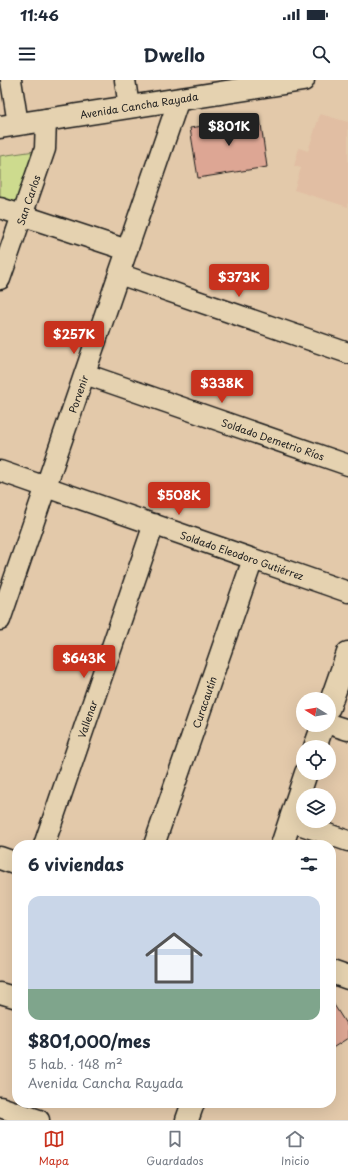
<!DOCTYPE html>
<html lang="es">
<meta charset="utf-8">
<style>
:root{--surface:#fff;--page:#f2f2f3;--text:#1f2937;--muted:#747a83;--line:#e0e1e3;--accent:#c8321e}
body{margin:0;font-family:"Playpen Sans",sans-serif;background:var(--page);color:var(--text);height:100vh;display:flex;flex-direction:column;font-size:15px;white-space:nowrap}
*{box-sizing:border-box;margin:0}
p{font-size:13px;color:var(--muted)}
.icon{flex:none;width:22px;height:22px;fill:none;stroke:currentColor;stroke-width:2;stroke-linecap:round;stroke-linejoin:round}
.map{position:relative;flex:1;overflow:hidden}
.panel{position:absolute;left:12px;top:760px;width:324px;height:268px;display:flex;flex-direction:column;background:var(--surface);border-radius:16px;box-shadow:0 4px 16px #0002}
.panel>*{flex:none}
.needle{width:26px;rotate:281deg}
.buttons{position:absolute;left:296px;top:612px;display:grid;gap:8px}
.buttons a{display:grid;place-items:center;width:40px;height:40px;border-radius:50%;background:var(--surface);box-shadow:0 4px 16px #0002;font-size:20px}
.price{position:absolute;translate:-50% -34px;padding:0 9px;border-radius:4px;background:var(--accent);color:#fff;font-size:13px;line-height:26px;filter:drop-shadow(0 1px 2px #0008)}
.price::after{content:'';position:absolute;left:50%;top:24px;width:12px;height:9px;margin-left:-6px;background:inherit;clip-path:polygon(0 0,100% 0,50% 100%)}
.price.on{background:#222;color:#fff}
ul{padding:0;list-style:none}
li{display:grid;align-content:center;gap:8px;height:212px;padding:0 16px}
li+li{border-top:1px solid var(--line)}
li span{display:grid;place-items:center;height:124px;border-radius:12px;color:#555}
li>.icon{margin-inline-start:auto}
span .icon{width:72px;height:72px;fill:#fffc;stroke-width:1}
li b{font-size:17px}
h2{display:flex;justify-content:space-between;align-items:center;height:48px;padding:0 16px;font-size:17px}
.status{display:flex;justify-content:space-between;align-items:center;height:28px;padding:0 20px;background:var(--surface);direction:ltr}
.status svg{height:11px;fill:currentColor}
header{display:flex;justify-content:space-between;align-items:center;height:52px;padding:0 16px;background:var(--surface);font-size:18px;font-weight:700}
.tab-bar{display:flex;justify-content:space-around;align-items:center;height:56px;border-top:1px solid var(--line);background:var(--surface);font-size:11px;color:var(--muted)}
.tab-bar a{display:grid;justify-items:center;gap:2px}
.tab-bar .on{color:var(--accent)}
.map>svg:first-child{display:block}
.built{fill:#e1bea3}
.green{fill:#cddb8e;stroke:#747c55}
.building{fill:#dda694;stroke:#1c1c1c}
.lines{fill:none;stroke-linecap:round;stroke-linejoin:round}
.minor-casing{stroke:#1c1c1c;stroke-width:23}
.tertiary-casing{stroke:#1c1c1c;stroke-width:25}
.secondary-casing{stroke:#1c1c1c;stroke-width:25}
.minor{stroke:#e5d2b0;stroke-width:20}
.tertiary{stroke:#e5d2b0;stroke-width:22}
.secondary{stroke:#e5d2b0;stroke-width:22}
.labels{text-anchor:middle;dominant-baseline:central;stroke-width:4;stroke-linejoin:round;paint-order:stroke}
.street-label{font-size:10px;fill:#1c1c1c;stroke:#e5d2b0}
</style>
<div class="status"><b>11:46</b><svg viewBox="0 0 49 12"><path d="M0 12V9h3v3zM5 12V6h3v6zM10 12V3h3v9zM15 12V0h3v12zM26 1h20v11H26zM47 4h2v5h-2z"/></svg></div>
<header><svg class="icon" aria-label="menu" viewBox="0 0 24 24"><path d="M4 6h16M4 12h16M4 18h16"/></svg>Dwello<svg class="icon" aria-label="search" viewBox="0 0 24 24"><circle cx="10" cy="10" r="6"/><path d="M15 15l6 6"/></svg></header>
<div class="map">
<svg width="348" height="1040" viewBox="0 0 348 1040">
<rect width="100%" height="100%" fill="#e3c9aa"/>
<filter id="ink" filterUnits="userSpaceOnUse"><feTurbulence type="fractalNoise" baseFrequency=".025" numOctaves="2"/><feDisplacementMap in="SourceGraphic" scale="8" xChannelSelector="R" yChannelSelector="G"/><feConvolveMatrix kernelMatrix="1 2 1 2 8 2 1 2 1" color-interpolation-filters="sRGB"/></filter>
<g filter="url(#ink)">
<path class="built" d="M 320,34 L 348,42 L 348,127 L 294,110 L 301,88 L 294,86 L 299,68 L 308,71 Z"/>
<path class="green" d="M 42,70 L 25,128 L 0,121 L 0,76 Z"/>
<path class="building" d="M 260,37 L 267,87 L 198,98 L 190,48 Z
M 331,920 L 348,947 L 348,958 L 331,969 Z"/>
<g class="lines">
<defs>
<path id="minor" d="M 11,0 L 18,44
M 125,0 L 129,27
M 0,128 L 127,170
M 119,194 L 348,273
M 0,199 L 45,69 L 46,39
M 85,294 L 348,385
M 0,391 L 348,512
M 0,540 L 179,19
M 329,644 L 348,650
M 290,741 L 348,761
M 44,765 L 154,444
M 154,765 L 253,479
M 0,913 L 17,918
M 0,1027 L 39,1040"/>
<path id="tertiary" d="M 0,47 L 303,0
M 0,778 L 17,784
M 331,892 L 348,898"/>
<path id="secondary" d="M 329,627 L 348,573
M 315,667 L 323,645
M 282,765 L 306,693
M 187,1040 L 193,1023"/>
</defs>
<use href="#minor" class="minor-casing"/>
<use href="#tertiary" class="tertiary-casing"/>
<use href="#secondary" class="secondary-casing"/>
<use href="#minor" class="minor"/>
<use href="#tertiary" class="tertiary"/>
<use href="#secondary" class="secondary"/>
</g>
</g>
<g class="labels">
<g class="street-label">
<text transform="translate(139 25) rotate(-9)">Avenida Cancha Rayada</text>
<text transform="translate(28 120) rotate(-71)">San Carlos</text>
<text transform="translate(78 314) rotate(-71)">Porvenir</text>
<text transform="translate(273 359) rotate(19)">Soldado Demetrio Ríos</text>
<text transform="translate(242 475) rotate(19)">Soldado Eleodoro Gutiérrez</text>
<text transform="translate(204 622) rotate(-71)">Curacautín</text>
<text transform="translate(87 639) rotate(-71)">Vallenar</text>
</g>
</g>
</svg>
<div class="buttons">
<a><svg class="needle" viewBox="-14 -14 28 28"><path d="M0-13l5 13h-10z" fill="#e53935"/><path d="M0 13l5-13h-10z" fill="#747a83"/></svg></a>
<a><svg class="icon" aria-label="locate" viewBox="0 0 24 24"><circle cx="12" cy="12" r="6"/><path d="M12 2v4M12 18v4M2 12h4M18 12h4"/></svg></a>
<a><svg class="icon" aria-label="layers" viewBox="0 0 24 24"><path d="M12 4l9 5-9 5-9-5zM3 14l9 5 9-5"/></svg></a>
</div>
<b class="price on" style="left:229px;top:67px">$801K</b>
<b class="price" style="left:239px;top:218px">$373K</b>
<b class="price" style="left:74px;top:275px">$257K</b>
<b class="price" style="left:222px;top:324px">$338K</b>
<b class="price" style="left:179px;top:436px">$508K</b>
<b class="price" style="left:84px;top:599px">$643K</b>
<section class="panel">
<h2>6 viviendas<svg class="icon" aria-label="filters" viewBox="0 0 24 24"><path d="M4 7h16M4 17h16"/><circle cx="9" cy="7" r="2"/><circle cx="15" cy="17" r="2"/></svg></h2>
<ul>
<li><span style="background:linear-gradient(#c9d6e8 75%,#7fa58c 0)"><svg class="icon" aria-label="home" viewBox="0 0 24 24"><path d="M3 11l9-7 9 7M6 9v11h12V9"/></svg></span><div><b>$801,000/mes</b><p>5 hab. · 148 m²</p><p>Avenida Cancha Rayada</p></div></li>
</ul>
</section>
</div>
<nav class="tab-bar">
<a class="on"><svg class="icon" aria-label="map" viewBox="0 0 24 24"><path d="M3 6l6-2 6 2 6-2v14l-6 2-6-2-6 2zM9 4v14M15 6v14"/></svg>Mapa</a>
<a><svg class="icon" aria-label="saved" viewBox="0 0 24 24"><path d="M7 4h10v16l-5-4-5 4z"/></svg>Guardados</a>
<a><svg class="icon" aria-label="home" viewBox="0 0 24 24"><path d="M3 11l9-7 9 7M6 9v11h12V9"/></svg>Inicio</a>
</nav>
